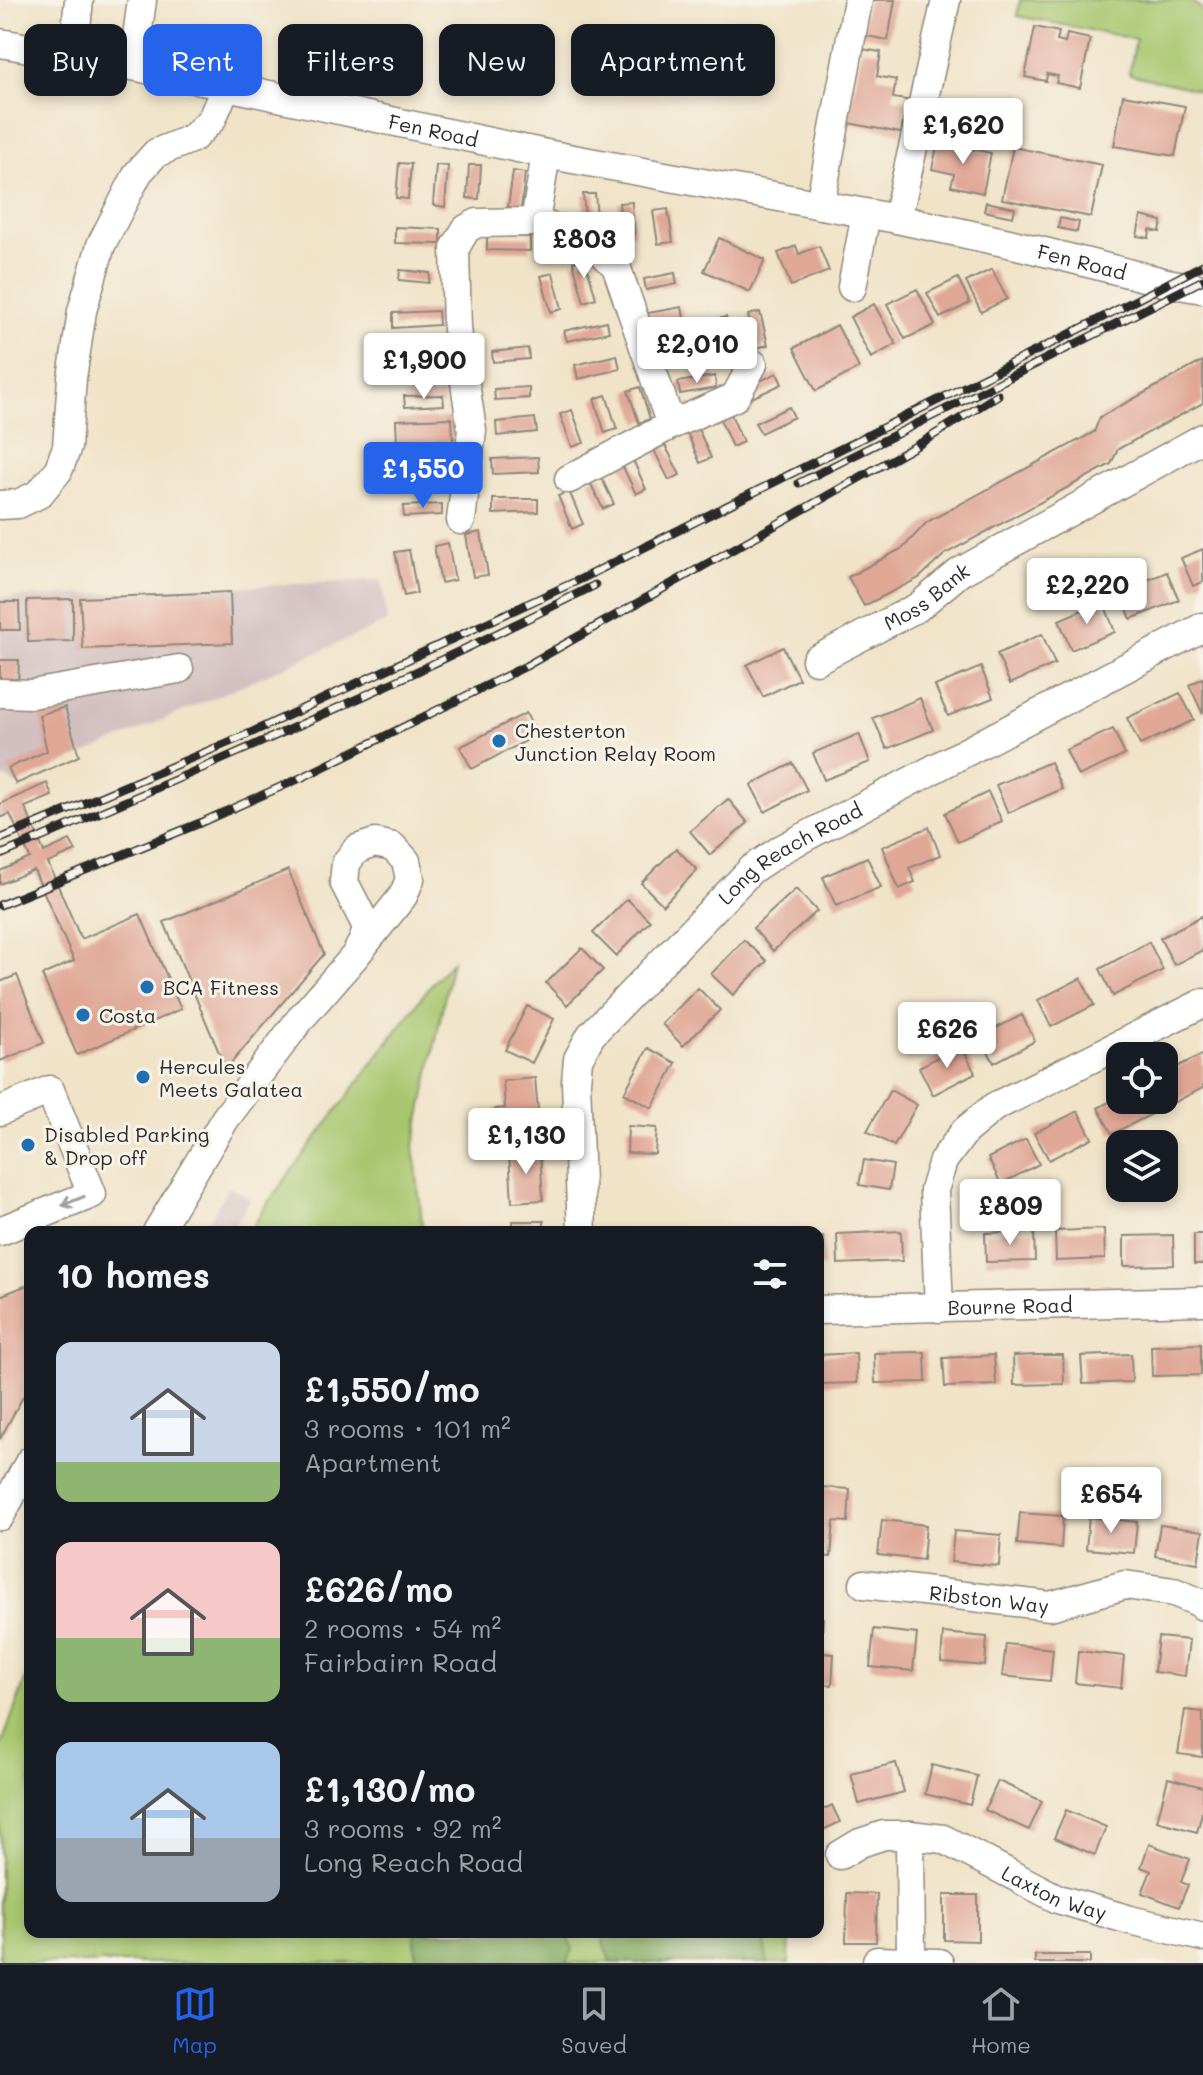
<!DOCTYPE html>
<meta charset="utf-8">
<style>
:root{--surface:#171b24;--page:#20242c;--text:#f1f3f6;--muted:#9ea1a6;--line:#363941;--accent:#2563eb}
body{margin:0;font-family:Mali,sans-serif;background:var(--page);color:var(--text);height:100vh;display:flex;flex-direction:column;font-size:30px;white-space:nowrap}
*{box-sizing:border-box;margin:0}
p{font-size:26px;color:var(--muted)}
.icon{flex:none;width:44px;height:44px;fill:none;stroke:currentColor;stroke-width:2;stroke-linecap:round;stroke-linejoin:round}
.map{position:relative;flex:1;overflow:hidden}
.sheet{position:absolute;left:24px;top:1226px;width:800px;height:712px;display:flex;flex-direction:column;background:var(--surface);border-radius:16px;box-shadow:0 4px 12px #0003}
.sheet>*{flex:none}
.banner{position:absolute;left:24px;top:24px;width:800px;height:72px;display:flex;gap:16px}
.fabs{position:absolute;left:1106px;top:1042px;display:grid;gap:16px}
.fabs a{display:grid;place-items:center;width:72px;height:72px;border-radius:16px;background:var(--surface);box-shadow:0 4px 12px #0003;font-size:40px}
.price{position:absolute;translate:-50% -68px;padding:0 18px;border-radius:8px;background:#fff;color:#222;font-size:26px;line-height:52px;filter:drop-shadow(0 2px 4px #0008)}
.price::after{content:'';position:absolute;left:50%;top:48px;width:24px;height:18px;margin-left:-12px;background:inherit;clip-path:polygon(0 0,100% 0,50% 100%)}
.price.on{background:var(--accent);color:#fff}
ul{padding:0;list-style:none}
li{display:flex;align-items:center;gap:24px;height:200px;padding:0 32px}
li span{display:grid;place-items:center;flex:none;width:224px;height:160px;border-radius:16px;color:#555}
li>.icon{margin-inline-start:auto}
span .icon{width:96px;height:96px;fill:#fffc;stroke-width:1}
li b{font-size:34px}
h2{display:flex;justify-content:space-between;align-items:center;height:96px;padding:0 32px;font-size:34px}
.pill{padding:0 28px;border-radius:16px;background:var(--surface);box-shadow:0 4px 12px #0003;font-size:28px;line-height:72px}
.pill.on{background:var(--accent);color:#fff}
.menu{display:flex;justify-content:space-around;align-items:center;height:112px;border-top:2px solid var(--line);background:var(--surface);font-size:22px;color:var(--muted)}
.menu a{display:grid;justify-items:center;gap:4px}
.menu .on{color:var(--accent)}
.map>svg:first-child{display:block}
.industrial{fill:#d2bfc0}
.green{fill:#a7c66e;stroke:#69784c;stroke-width:2}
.forest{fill:#85ab61;stroke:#586b46;stroke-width:2}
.building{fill:#e0a796}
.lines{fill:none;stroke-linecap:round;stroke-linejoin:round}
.minor-casing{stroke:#8e877a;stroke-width:31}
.minor{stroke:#fff;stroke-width:28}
.rail-casing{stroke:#2b2b2b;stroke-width:9}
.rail{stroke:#f7f3e8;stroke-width:6;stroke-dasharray:18;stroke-linecap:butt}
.oneway{stroke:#a0a0a0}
.poi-dot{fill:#1f6fb2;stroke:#f7f3e8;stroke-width:3}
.labels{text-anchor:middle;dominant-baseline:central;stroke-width:6;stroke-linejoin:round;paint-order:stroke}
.street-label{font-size:20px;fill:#2b2b2b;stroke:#f7f3e8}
.poi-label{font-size:20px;fill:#2b2b2b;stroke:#f7f3e8;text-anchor:start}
</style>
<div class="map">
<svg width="1203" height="1963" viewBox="0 0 1203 1963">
<rect width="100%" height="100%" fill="#f7f3e8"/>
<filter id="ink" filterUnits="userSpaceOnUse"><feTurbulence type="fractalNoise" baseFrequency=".0125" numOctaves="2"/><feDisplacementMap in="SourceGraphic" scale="16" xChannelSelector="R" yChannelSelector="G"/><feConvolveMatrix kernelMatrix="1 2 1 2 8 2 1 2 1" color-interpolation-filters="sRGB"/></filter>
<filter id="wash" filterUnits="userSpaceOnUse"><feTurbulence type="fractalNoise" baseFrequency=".006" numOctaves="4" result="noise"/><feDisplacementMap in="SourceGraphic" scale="32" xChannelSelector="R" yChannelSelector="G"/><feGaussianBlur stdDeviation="1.8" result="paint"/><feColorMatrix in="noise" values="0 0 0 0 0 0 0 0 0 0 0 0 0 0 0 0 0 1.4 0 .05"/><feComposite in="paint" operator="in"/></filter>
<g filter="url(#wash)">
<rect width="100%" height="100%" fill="#f0e3c8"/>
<path class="industrial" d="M 382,580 L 387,622 L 16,784 L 0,775 L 0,598 Z
M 229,1187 L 250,1199 L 231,1232 L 202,1232 Z"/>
<path class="green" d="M 1020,0 L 1190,0 L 1203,10 L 1202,91 L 1129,74 L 1136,39 L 1017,16 Z
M 452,961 L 414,1146 L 423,1232 L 250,1232 L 263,1209 L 430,986 Z
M 30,1667 L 30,1932 L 790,1932 L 789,1963 L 0,1963 L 0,1749 Z"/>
<path class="forest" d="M 415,1932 L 565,1932 L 573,1949 L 567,1963 L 416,1963 Z
M 604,1932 L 762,1932 L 768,1963 L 611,1963 L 603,1943 Z"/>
<g id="blocks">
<path class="building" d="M 868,0 L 895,0 L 888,40 L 861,35 Z
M 1035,27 L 1059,32 L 1057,41 L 1065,43 L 1067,34 L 1090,39 L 1080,88 L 1056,83 L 1058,76 L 1047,74 L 1046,81 L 1025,77 Z
M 862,49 L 881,52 L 877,76 L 896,80 L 893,98 L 907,100 L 901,133 L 848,123 Z
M 1123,95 L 1185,106 L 1175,156 L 1114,146 Z
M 938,142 L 991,153 L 983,193 L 951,186 L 954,174 L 932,169 Z
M 1013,147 L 1102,165 L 1091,217 L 1002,199 Z
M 399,163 L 411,164 L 408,199 L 396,198 Z
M 436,165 L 448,166 L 445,207 L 433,205 Z
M 469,165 L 481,165 L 479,199 L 467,198 Z
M 513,171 L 525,173 L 521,209 L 508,207 Z
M 583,194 L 595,194 L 598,227 L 586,228 Z
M 632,202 L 634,234 L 622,235 L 619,203 Z
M 986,202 L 1015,208 L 1013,217 L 984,211 Z
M 668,209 L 673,242 L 658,244 L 653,211 Z
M 1141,216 L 1162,221 L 1160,232 L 1150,230 L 1149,238 L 1137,236 Z
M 1060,218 L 1079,222 L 1077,232 L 1058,228 Z
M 395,227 L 441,229 L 441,244 L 395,243 Z
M 487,236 L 530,237 L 530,251 L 487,250 Z
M 719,238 L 765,260 L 750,292 L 704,271 Z
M 796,246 L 799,254 L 819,246 L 829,271 L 791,286 L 778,253 Z
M 585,259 L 596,298 L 584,302 L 573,262 Z
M 992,269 L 1007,299 L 981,312 L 966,282 Z
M 400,270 L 430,273 L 429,283 L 399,280 Z
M 553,273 L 562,309 L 551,312 L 541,276 Z
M 675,273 L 677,284 L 646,290 L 644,279 Z
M 958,278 L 970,303 L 940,318 L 927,293 Z
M 917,289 L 935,325 L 905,339 L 887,304 Z
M 874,304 L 896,344 L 871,358 L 850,317 Z
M 682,307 L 684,318 L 650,325 L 648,313 Z
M 438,311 L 439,325 L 393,328 L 393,313 Z
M 760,312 L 768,345 L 756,348 L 748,315 Z
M 726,317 L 733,352 L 721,354 L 714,320 Z
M 607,321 L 609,332 L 567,341 L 564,331 Z
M 837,325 L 859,368 L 816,391 L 794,348 Z
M 703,340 L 705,355 L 659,361 L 657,347 Z
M 439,348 L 440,363 L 394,365 L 393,350 Z
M 528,348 L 529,359 L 493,362 L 492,352 Z
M 617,355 L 620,369 L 578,379 L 575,365 Z
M 1203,361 L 1203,403 L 1118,449 L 1111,464 L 945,554 L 919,578 L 864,606 L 848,577 L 903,548 L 927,522 L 1094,432 L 1100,417 Z
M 777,373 L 782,384 L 752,398 L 747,387 Z
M 715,376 L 716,388 L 680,394 L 678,382 Z
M 529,387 L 529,398 L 495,400 L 494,389 Z
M 640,387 L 650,419 L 639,423 L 628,391 Z
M 443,395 L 444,405 L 405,407 L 404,396 Z
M 606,395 L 617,429 L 605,433 L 594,399 Z
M 789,407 L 794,417 L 761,433 L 755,423 Z
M 572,410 L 584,443 L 572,447 L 560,414 Z
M 730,412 L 743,442 L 732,447 L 719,417 Z
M 452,418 L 453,442 L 397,444 L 396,420 Z
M 535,418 L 537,432 L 497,436 L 496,422 Z
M 697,426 L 711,458 L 700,463 L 686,430 Z
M 665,445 L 680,475 L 669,480 L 654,450 Z
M 538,457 L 539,472 L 493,474 L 492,459 Z
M 633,460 L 646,489 L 636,494 L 622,465 Z
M 446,466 L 447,477 L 412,480 L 411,469 Z
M 600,475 L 614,504 L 603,509 L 589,480 Z
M 569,491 L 583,524 L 572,529 L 558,496 Z
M 493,499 L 538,499 L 538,512 L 493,514 Z
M 442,504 L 442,515 L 404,517 L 403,506 Z
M 481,532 L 488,575 L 473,577 L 466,535 Z
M 448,543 L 455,580 L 441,583 L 434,546 Z
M 1203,549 L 1203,582 L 1193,586 L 1181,558 Z
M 409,550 L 417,593 L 404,596 L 395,552 Z
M 1167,572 L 1179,600 L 1131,619 L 1120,591 Z
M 230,592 L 232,643 L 83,649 L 80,598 Z
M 73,599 L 73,641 L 28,642 L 27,600 Z
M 1103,601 L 1115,632 L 1071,650 L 1059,620 Z
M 0,602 L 19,602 L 20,630 L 0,630 Z
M 1042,634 L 1055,664 L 1010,684 L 997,654 Z
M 783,647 L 799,679 L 763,697 L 747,665 Z
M 0,660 L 19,660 L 18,685 L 0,685 Z
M 981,667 L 993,698 L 948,716 L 935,686 Z
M 1203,678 L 1203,714 L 1189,685 Z
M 1180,693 L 1194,720 L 1140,745 L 1127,718 Z
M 920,698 L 933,730 L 887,749 L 873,718 Z
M 65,707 L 79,756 L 16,784 L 8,768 L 47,751 L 39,715 Z
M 526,713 L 537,735 L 472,769 L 460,747 Z
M 1113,729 L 1125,755 L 1078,776 L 1066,750 Z
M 859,734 L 870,762 L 824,780 L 813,753 Z
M 1050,762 L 1062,789 L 1008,813 L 996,785 Z
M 793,763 L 807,790 L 765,812 L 751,785 Z
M 47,783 L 52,796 L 25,807 L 44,852 L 70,840 L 76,851 L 48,863 L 81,939 L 140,914 L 181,1009 L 77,1055 L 42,975 L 74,961 L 34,870 L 0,884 L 0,871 L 30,858 L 10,814 L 0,818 L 0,804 Z
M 988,792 L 1002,821 L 958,842 L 945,813 Z
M 728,799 L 748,823 L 710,855 L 690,831 Z
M 929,827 L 940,855 L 909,868 L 915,882 L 899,889 L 882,847 Z
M 676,848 L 697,870 L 663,905 L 641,883 Z
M 867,857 L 881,887 L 836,906 L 823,877 Z
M 288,870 L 324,954 L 226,1069 L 164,922 Z
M 796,889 L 817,911 L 773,951 L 753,928 Z
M 627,899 L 650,921 L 616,956 L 593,933 Z
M 1202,916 L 1203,950 L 1174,965 L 1160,938 Z
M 744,940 L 767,961 L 733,995 L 711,974 Z
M 1149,942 L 1163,970 L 1113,996 L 1100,969 Z
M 582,948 L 603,970 L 567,1005 L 546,983 Z
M 17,975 L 44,1043 L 0,1061 L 0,982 Z
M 1081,978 L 1094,1005 L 1051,1027 L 1038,1000 Z
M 698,988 L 720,1010 L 683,1046 L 662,1024 Z
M 527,1006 L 554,1019 L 532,1063 L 505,1050 Z
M 1022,1015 L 1035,1041 L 994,1063 L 980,1036 Z
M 961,1045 L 975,1073 L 933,1095 L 919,1067 Z
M 648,1048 L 676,1063 L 652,1108 L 624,1093 Z
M 1203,1054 L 1203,1088 L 1173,1103 L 1164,1085 L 1164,1073 Z
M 535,1078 L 540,1132 L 508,1134 L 506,1123 L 496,1123 L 495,1109 L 505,1108 L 503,1081 Z
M 890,1090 L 917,1105 L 894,1146 L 867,1131 Z
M 1120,1096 L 1120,1100 L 1149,1100 L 1156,1112 L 1112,1134 L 1098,1108 Z
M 1078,1111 L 1092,1138 L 1049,1160 L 1034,1133 Z
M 628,1126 L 657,1128 L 655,1154 L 627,1153 Z
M 1026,1139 L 1039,1164 L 1001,1184 L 988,1158 Z
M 540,1151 L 543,1200 L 512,1202 L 509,1153 Z
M 864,1160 L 893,1165 L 889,1190 L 859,1185 Z
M 513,1221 L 544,1221 L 544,1232 L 513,1232 Z
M 1104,1229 L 1105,1259 L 1056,1261 L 1055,1231 Z
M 901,1231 L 902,1261 L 838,1264 L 837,1234 Z
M 1034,1231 L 1035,1261 L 986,1262 L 985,1233 Z
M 1194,1234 L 1203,1234 L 1203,1264 L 1194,1264 Z
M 1173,1235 L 1174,1265 L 1124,1266 L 1124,1236 Z
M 823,1237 L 824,1267 L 818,1267 L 818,1238 Z
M 30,1284 L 30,1384 L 0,1439 L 0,1296 Z
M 1201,1344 L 1201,1375 L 1152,1376 L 1151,1346 Z
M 925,1352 L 926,1382 L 875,1383 L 874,1353 Z
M 856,1353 L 857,1383 L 818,1384 L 818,1355 Z
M 1131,1354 L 1132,1382 L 1083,1384 L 1081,1356 Z
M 994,1355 L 996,1385 L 945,1387 L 943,1358 Z
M 1037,1355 L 1063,1355 L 1064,1384 L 1014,1385 L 1013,1356 Z
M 818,1487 L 850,1489 L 848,1522 L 834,1521 L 831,1557 L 818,1556 Z
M 1020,1513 L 1063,1516 L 1061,1548 L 1017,1544 Z
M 1089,1517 L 1137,1522 L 1134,1553 L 1086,1549 Z
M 882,1520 L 926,1525 L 923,1560 L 878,1555 Z
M 1160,1525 L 1203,1531 L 1198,1563 L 1155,1556 Z
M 954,1531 L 1001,1535 L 999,1566 L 951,1562 Z
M 818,1617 L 823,1618 L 821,1653 L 834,1654 L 832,1685 L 818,1684 Z
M 874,1629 L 917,1634 L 913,1671 L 870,1667 Z
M 943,1633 L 987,1637 L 985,1666 L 941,1662 Z
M 1158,1637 L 1189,1640 L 1185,1676 L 1154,1672 Z
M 1006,1644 L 1053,1649 L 1050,1681 L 1002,1676 Z
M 1078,1651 L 1124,1656 L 1121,1688 L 1075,1683 Z
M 1185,1710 L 1203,1712 L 1203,1757 L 1178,1754 Z
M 896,1763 L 904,1792 L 859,1804 L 851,1774 Z
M 932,1765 L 977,1776 L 970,1805 L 925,1794 Z
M 1168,1778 L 1203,1787 L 1203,1809 L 1197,1832 L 1157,1821 Z
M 998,1781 L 1042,1801 L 1029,1830 L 985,1810 Z
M 832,1805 L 840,1822 L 821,1831 L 818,1824 L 818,1812 Z
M 1066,1810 L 1106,1827 L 1095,1855 L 1054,1838 Z
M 1149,1844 L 1190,1859 L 1181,1882 L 1188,1885 L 1179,1907 L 1142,1893 L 1151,1871 L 1141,1867 Z
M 847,1893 L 877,1894 L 876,1942 L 846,1942 Z
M 944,1895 L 978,1895 L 978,1941 L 944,1940 Z
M 1035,1955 L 1090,1955 L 1090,1963 L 1035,1963 Z"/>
</g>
</g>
<g filter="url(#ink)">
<use href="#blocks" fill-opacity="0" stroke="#8e877a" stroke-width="2"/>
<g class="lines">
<defs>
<g id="minor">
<path id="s1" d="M 0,43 L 133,66 L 546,154 L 897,219 L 1013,244 L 1167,283 L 1203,289"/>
<path d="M 73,55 L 79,0"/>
<path d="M 133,66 L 142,0"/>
<path d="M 820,205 L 858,0"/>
<path d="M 897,219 L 946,0"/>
<path d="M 535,222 L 589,239 L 616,266 L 671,425 L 569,479"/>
<path d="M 852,287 L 866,214"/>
<path d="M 671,425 L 735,397 L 753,364"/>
<path d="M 0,505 L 18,504 L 39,494 L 58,471 L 67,447 L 72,378 L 82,311 L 101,245 L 138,173 L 156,153 L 193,138 L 212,119 L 226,86"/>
<path d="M 461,520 L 472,430 L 457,329 L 455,248 L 466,229 L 477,223 L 535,222 L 546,154"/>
<path id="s2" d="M 816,660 L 918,607 L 960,572 L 1203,438"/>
<path d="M 0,693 L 31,694 L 179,669"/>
<path d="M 0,1111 L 50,1090 L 92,1194 L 0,1231"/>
<path d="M 157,1232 L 225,1119 L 301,1018 L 355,956 L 403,896 L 410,879 L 406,861 L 393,847 L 375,843 L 357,849 L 346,863 L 344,882 L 367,927 L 364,939 L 355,956"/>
<path id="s3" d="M 582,1232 L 576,1082 L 578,1059 L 591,1035 L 752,869 L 782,849 L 1203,627"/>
<path d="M 939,1308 L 934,1190 L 943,1161 L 965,1131 L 994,1107 L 1203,1003"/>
<path id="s4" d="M 818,1310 L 1203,1301"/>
<path d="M 0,1516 L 30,1461"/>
<path id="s5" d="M 864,1584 L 1050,1606 L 1125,1585 L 1174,1592 L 1198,1602 L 1203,1606"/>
<path d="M 910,1835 L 911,1962"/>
<path id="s6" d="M 840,1855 L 860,1843 L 884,1835 L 910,1835 L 943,1839 L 1058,1899 L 1130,1920 L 1203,1937"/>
<path d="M 877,1961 L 939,1963"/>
</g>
</defs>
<use href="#minor" class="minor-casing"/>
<use href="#minor" class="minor"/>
<defs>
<path id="rail" d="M 799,483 L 1203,280
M 0,839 L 246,735 L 583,578 L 1084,327 L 1203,265
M 0,855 C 200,770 401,683 595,585
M 0,905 L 200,823 L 305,776 L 526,666 L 921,443 L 998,395"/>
</defs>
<use href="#rail" class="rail-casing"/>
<use href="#rail" class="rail"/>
</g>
<defs><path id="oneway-shaft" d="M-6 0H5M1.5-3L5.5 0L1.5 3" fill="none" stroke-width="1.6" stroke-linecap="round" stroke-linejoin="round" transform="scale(2)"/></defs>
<use class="oneway" href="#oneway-shaft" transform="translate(73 1201) rotate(158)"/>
</g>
<g class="poi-dot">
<circle cx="499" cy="741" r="8"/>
<circle cx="147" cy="987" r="8"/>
<circle cx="83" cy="1015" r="8"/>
<circle cx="143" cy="1077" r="8"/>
<circle cx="28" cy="1145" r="8"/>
</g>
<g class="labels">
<g class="street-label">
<text stroke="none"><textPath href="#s1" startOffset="442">Fen Road</textPath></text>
<text stroke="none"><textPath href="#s1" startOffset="1104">Fen Road</textPath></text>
<text stroke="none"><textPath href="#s2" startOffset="128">Moss Bank</textPath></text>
<text stroke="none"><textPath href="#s3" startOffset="472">Long Reach Road</textPath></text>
<text stroke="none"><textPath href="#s4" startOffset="192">Bourne Road</textPath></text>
<text stroke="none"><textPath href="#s5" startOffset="126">Ribston Way</textPath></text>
<text stroke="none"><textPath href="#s6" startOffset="232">Laxton Way</textPath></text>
</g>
<g class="poi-label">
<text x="515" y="730">Chesterton<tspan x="515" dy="23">Junction Relay Room</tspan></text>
<text x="163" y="987">BCA Fitness</text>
<text x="99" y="1015">Costa</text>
<text x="159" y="1066">Hercules<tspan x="159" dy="23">Meets Galatea</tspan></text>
<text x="44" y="1134">Disabled Parking<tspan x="44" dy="23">&amp; Drop off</tspan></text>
</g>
</g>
</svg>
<div class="fabs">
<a><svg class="icon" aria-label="locate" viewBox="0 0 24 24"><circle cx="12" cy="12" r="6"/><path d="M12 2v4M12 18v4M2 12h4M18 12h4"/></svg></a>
<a><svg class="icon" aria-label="layers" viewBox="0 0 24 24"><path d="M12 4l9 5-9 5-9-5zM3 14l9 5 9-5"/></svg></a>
</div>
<b class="price" style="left:963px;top:166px">£1,620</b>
<b class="price" style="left:584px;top:280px">£803</b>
<b class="price" style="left:697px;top:385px">£2,010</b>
<b class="price" style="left:424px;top:401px">£1,900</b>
<b class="price on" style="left:423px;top:510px">£1,550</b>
<b class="price" style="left:1087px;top:626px">£2,220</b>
<b class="price" style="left:947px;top:1070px">£626</b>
<b class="price" style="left:526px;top:1176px">£1,130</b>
<b class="price" style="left:1010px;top:1247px">£809</b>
<b class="price" style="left:1111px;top:1535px">£654</b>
<div class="banner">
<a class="pill">Buy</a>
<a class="pill on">Rent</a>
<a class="pill">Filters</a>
<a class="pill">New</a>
<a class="pill">Apartment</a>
</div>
<section class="sheet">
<h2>10 homes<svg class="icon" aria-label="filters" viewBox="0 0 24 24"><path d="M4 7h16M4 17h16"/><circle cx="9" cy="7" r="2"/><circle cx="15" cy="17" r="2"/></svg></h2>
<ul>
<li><span style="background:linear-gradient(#c9d6e8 75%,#8fb573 0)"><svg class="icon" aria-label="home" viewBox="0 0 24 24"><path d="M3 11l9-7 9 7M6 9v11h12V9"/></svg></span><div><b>£1,550/mo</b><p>3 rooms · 101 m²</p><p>Apartment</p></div></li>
<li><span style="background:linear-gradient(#f6c9c9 60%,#8fb573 0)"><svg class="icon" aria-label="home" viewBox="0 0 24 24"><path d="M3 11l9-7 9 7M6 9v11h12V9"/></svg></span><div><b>£626/mo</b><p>2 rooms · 54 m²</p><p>Fairbairn Road</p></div></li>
<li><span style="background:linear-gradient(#a9c7e8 60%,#9aa5b1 0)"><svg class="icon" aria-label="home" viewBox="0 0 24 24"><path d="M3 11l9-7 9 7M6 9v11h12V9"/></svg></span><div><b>£1,130/mo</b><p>3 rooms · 92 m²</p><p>Long Reach Road</p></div></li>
</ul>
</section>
</div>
<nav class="menu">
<a class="on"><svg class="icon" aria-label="map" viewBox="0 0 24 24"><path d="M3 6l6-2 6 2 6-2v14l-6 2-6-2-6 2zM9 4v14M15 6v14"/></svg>Map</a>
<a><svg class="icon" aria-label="saved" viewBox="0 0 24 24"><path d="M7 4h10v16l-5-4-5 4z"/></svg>Saved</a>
<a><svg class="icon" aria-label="home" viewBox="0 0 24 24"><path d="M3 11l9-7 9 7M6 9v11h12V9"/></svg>Home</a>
</nav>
